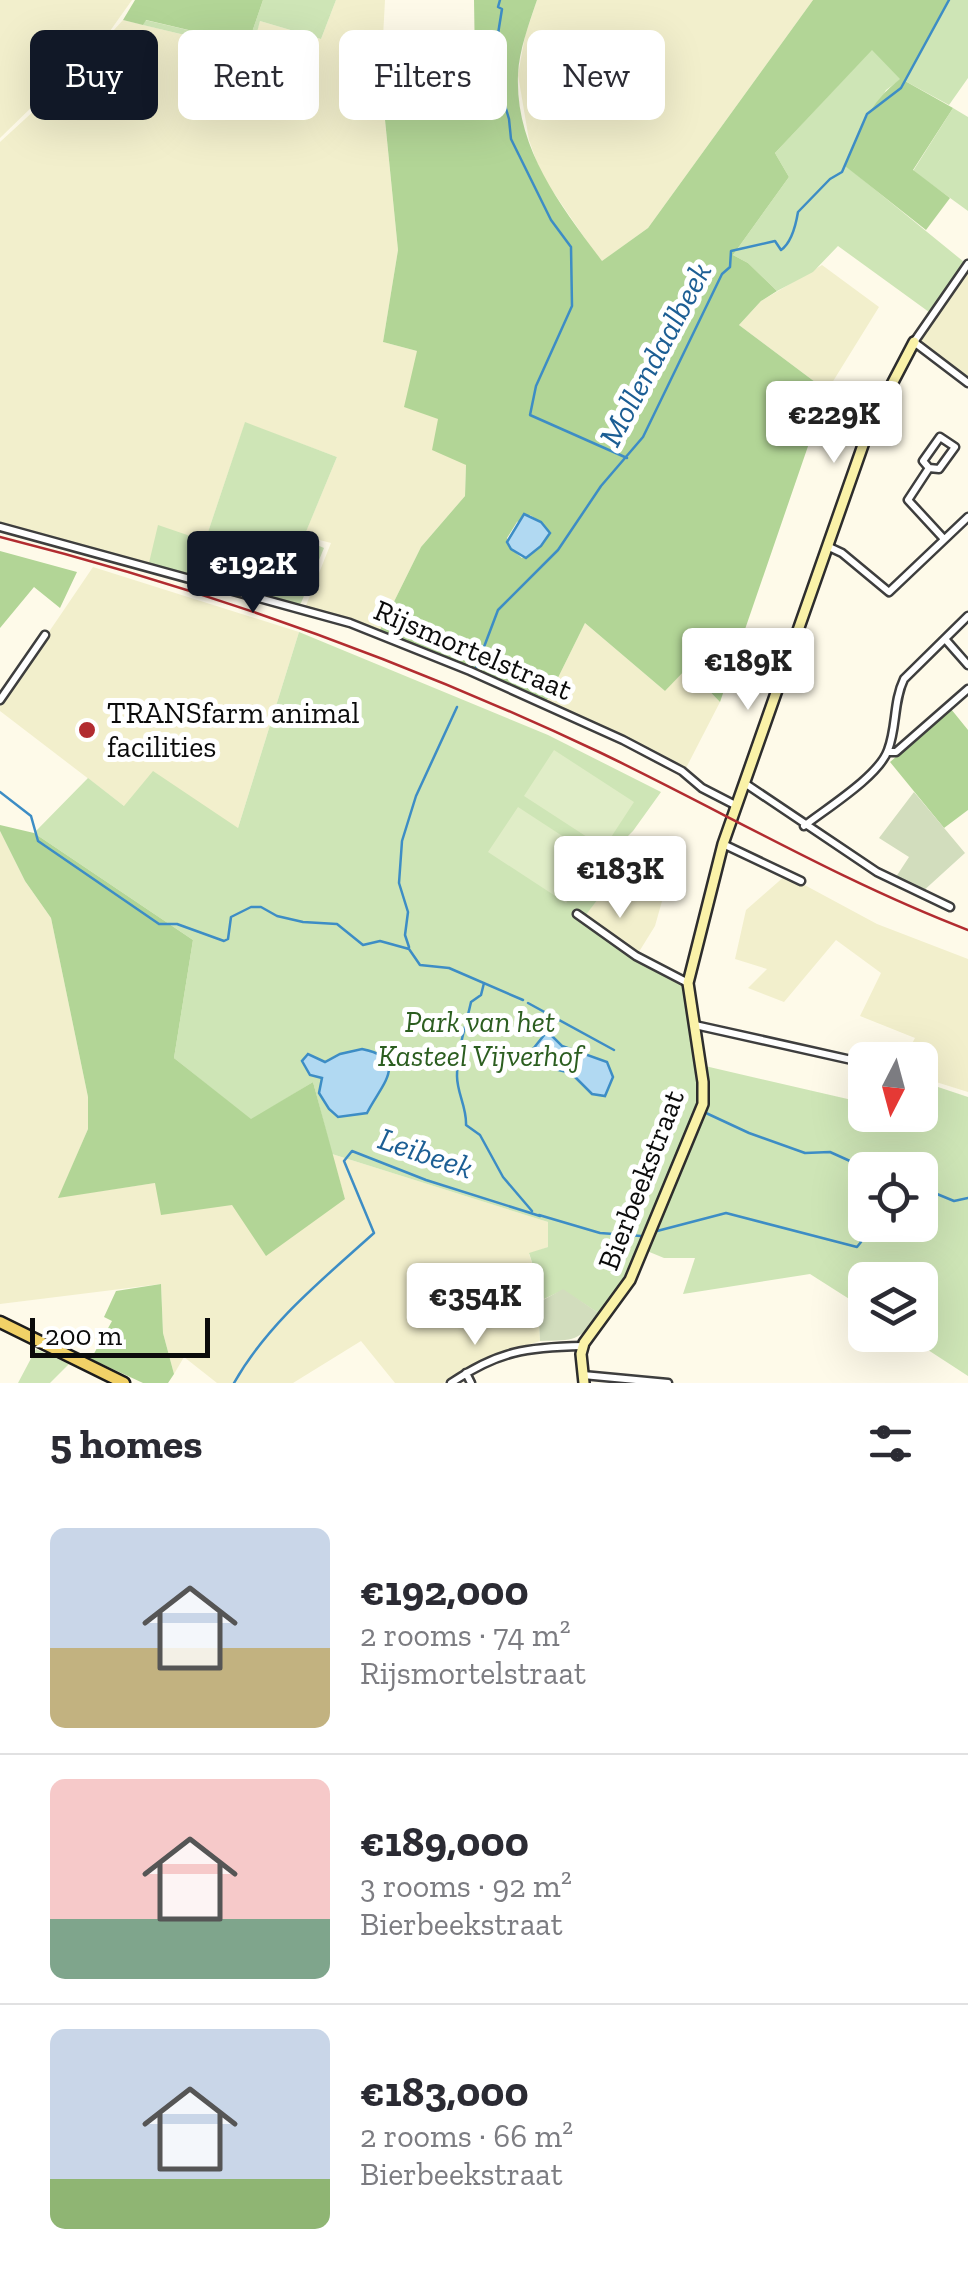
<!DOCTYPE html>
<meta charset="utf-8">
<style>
:root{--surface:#fff;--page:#f2f2f3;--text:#2b2b33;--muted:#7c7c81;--line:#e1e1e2;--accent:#111827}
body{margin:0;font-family:"Zilla Slab",serif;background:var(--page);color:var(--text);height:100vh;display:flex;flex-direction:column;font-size:38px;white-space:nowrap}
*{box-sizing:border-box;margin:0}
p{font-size:32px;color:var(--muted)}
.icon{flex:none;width:55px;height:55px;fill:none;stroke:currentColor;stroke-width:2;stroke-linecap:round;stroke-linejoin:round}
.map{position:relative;height:1383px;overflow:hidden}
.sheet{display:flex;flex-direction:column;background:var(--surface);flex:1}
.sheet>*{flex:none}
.top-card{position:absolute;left:30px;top:30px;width:910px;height:90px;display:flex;gap:20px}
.needle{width:65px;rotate:186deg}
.fabs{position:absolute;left:848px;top:1042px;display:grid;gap:20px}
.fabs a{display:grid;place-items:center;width:90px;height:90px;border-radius:15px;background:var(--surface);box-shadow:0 10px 40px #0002;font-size:50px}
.scale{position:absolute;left:30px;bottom:25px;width:180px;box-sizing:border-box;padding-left:10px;border:5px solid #0b0b0b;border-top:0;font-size:28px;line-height:35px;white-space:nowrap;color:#0b0b0b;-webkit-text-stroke:8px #fff;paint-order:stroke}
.price{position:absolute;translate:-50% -85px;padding:0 22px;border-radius:10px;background:#fff;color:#222;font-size:32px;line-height:65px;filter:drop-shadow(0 2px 5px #0008)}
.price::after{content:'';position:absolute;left:50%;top:60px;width:30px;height:22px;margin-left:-15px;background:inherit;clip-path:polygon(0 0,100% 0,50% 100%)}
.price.on{background:var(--accent);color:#fff}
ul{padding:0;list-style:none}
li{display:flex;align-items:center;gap:30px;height:250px;padding:0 50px}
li+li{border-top:2px solid var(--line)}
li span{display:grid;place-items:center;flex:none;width:280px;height:200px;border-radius:15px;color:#555}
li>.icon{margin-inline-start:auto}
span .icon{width:120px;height:120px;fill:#fffc;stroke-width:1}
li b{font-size:42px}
h2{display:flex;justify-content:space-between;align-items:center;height:120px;padding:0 50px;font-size:42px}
.tag{padding:0 35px;border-radius:15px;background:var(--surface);box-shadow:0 10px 40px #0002;font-size:35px;line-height:90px}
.tag.on{background:var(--accent);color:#fff}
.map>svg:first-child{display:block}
.farmland{fill:#f2efcc}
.green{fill:#cee5b6;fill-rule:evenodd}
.forest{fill:#b2d596;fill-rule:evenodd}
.cemetery{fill:#d2ddbd}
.pitch{fill:#e0edc7}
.water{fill:#b1d9f2;stroke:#3d8dc5;stroke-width:2.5}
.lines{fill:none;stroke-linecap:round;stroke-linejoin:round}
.stream{stroke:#3d8dc5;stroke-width:2.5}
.street-casing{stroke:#3e3e3e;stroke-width:11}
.secondary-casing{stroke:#2d2d2d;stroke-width:14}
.primary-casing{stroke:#1c1c1c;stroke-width:15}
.street{stroke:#fff;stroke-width:6}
.secondary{stroke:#faf2a8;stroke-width:9}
.primary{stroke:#f1d167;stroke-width:10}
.rail{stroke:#b22c30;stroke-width:2.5}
.poi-dot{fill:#b22c30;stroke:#fff;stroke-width:4}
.labels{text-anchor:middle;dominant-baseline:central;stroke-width:10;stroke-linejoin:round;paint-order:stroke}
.street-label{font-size:30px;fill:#0b0b0b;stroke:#fff}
.poi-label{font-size:30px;fill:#0b0b0b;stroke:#fff;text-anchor:start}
.park-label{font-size:30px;font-style:italic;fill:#2c5e20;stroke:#fff}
.water-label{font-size:32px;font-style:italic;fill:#1c5e94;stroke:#fff}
</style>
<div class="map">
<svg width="968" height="1383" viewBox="0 0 968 1383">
<rect width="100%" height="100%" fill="#fefae9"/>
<path class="farmland" d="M 0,0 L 132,0 L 110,31 L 0,138 Z
M 336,0 L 385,0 L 382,56 L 385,121 L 398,250 L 383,342 L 417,351 L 438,419 L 466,465 L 465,496 L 421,547 L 379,632 L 305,608 L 331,543 L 304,536 L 337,457 L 245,423 L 205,541 L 148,567 L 0,525 L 0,142 L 74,74 L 123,20 L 251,51 L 260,21 L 321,39 Z
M 537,0 L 813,0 L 648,228 L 601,262 L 541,174 L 529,140 L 518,75 L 525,36 Z
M 822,265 L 879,307 L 827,391 L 739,325 L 761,301 Z
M 968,272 L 968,379 L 923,346 L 921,340 Z
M 93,567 L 299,632 L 238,828 L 124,806 L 0,711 L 0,704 Z
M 585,623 L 665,691 L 686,668 L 720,702 L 685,770 L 546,702 Z
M 0,831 L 25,881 L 51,918 L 88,1097 L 88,1129 L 59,1197 L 155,1183 L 232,1205 L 345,1199 L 332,1154 L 548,1222 L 548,1247 L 529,1254 L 544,1299 L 538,1303 L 540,1341 L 479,1361 L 443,1383 L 395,1383 L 361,1341 L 293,1383 L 217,1383 L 184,1357 L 174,1374 L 163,1333 L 161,1284 L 0,1304 Z
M 629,859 L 671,869 L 655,926 L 637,955 L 584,917 Z
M 786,875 L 877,924 L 968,959 L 968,1092 L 920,1077 L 920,1060 L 903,1060 L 915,1038 L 860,1016 L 881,973 L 836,940 L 784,1002 L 748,988 L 767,969 L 735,959 L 746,910 Z"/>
<path class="green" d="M 263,0 L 336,0 L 321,39 L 260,21 L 252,51 L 143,25 L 145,20 L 248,44 Z
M 949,0 L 968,0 L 968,78 L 949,105 L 905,81 Z
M 872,49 L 901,79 L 886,90 L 846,166 L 964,262 L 929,312 L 838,246 L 813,272 L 777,291 L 748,263 L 733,255 L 789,177 L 775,153 Z
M 953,108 L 968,117 L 968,211 L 913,171 Z
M 245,422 L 337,457 L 303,539 L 324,548 L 301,603 L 296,606 L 148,567 L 158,525 L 205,541 Z
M 299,632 L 548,735 L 661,792 L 633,831 L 613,851 L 624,865 L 582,920 L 683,982 L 700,1100 L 622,1289 L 600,1314 L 563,1290 L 544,1299 L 529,1253 L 548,1247 L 548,1222 L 332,1154 L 313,1082 L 251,1120 L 174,1058 L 193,940 L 34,833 L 88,778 L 124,806 L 153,771 L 238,828 Z
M 705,1066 L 865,1103 L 865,1115 L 920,1115 L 920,1081 L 968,1097 L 968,1376 L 905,1335 L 920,1335 L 920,1280 L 865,1280 L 865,1309 L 810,1274 L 683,1294 L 695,1258 L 664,1258 L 647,1251 L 708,1106 ZM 865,1170 L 920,1170 L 920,1225 L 865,1225 Z
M 36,1349 L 69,1364 L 50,1383 L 18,1383 Z"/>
<path class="forest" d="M 135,0 L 263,0 L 248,44 L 146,20 L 143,25 L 123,20 Z
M 474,0 L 537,0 C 529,24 519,50 518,75 C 515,148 561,206 602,261 L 648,228 L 813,0 L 949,0 L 905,81 L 953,108 L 913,170 L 950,198 L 926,230 L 845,166 C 858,131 870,102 900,79 L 872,50 L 775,153 L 789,177 L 733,255 L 748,263 L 777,291 L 761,301 L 739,325 L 827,391 L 720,702 L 687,668 L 665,691 L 585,623 L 546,702 L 379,632 L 421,547 L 465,496 L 466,465 L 432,450 L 438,419 L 404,407 L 417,351 L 383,342 L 398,250 L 385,120 L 382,56 L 475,63 ZM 530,515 L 541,522 L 550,533 L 522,558 L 511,549 L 507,538 L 517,522 Z
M 0,551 L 77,572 L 60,608 L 34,587 L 0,628 Z
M 951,709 L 968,730 L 968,810 L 944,828 L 890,762 Z
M 0,825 L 34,833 L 193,940 L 174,1058 L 251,1119 L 313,1082 L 345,1199 L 266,1256 L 232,1205 L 161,1215 L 155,1183 L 58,1198 L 88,1129 L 88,1097 L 51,918 L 25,881 L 0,831 Z
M 161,1284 L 163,1333 L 174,1374 L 168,1383 L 143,1383 L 91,1359 L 112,1321 L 104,1317 L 116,1291 Z"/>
<path class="cemetery" d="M 914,792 L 965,853 L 921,893 L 894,880 L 909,857 L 879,838 Z
M 563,1289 L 600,1314 C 578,1342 575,1340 540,1341 L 538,1303 Z"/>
<path class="pitch" d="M 554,750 L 634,802 L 604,848 L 524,796 Z
M 518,807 L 596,858 L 566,903 L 488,852 Z"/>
<path class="water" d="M 524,514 L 541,522 L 550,533 L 541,546 L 526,558 L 511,549 L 507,542 Z
M 545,1034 L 550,1034 L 562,1046 L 607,1062 L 613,1077 L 605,1096 L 592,1094 L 571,1073 L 537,1065 L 529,1054 Z
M 362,1049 C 411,1059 381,1085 367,1113 L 338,1117 L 329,1109 L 319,1093 L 322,1078 L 310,1075 L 302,1061 L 308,1054 L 325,1062 L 340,1054 Z"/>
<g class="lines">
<path class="stream" d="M 500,0 L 498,7 L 502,9 L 493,65 L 509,119 L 511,139 L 551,220 L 571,247 L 572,306 L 536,386 L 530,415 L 627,458
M 476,668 L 498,610 L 558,550 L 601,486 L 643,437 L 722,274 L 730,267 L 731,251 L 775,241 L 781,250 C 791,243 796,224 798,212 L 830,179 L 842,172 L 867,114 L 901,88 L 949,0
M 0,792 L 31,816 L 38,841 L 159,924 L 177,924 L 224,941 L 228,939 L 231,917 L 251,907 L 261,907 L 277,916 L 303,922 L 337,924 L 363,945 L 380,941 L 409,949 L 420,965 L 449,968 L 523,1000
M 409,947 L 405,935 L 408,912 L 399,883 L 402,841 L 416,796 L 457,707
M 484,983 L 481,995 L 471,1002 C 466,1025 457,1051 457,1076 C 457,1093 467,1108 466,1125 L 480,1135 L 503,1177 L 532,1211
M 528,1003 L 614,1050
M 706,1113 L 749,1133 L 805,1153 L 830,1152 L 850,1161 L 857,1167 L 876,1161 L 896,1170
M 920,1187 L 954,1201 L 968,1198
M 539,1215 L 600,1233 L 641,1236
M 657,1231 L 726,1213 L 857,1247 L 861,1242 L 854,1228 L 858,1213 L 856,1180 L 858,1175 L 865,1174
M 234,1383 C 268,1323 323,1279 374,1233 L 344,1161 L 352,1151 L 426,1180 L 540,1216"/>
<defs>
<path id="street" d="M 968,264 L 914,342 L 968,383
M 929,468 L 923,461 L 940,437 L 955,447 L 939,469 L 929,468 L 908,500 L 944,539
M 0,527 L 350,623 L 470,671 L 623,740 L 682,771 L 702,788 L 737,806
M 827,546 L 842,553 L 889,592 L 968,517
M 945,639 L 968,665
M 0,700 L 45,635
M 888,752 L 896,752 L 968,689
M 746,784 L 877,872 L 950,907
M 804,826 C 827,808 879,776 888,750 C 897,727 893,702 904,679 L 968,616
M 723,844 L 801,881
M 577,914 L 636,956 L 688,983
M 695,1025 L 865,1063
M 466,1373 L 471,1383
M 583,1375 L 668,1383
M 451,1383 C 498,1351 527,1347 583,1346"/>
<path id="secondary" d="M 584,1383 L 581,1354 L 584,1343 L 630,1280 L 703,1104 L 703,1082 L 688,983 L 723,844 L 869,428 L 914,342"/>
<path id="primary" d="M 0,1322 L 124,1383"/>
</defs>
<use href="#street" class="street-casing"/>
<use href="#secondary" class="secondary-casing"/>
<use href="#primary" class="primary-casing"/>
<use href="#street" class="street"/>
<use href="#secondary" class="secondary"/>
<use href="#primary" class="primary"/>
<path class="rail" d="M 0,537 C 207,589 406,661 599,752 C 722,811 840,881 968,930"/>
</g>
<circle class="poi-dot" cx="87" cy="730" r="10"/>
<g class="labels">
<g class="street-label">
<text transform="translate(473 650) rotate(23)">Rijsmortelstraat</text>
<text transform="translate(641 1180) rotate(-69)">Bierbeekstraat</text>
</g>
<g class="poi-label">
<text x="107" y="713">TRANSfarm animal<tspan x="107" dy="34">facilities</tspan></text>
</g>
<g class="park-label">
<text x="480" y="1022">Park van het<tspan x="480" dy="34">Kasteel Vijverhof</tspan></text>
</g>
<g class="water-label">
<text transform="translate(655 354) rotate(-62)">Mollendaalbeek</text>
<text transform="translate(426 1153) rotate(19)">Leibeek</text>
</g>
</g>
</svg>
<div class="fabs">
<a><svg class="needle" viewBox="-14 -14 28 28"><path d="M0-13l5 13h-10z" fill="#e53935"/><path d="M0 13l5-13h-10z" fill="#7c7c81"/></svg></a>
<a><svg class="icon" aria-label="locate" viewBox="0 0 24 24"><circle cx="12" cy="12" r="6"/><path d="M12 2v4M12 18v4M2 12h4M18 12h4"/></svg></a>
<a><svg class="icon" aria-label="layers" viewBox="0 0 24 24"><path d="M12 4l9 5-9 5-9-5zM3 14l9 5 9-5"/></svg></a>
</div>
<div class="scale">200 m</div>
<b class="price" style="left:834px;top:466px">€229K</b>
<b class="price on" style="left:253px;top:616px">€192K</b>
<b class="price" style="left:748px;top:713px">€189K</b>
<b class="price" style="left:620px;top:921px">€183K</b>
<b class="price" style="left:475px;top:1348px">€354K</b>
<div class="top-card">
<a class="tag on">Buy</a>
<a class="tag">Rent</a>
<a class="tag">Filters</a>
<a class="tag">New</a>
</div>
</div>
<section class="sheet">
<h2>5 homes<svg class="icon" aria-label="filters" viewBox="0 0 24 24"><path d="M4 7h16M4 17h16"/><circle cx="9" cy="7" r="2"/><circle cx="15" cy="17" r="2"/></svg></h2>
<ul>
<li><span style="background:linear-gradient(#c9d6e8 60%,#c2b280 0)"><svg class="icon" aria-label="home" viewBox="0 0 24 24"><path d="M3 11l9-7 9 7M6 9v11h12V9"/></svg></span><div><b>€192,000</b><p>2 rooms · 74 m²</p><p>Rijsmortelstraat</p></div></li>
<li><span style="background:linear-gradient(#f6c9c9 70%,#7fa58c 0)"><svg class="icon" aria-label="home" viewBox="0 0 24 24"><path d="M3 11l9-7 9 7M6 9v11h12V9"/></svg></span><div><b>€189,000</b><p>3 rooms · 92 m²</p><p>Bierbeekstraat</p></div></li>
<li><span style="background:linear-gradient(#c9d6e8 75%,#8fb573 0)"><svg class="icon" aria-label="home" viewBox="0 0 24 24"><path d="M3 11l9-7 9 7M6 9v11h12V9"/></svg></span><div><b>€183,000</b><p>2 rooms · 66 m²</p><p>Bierbeekstraat</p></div></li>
</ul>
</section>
